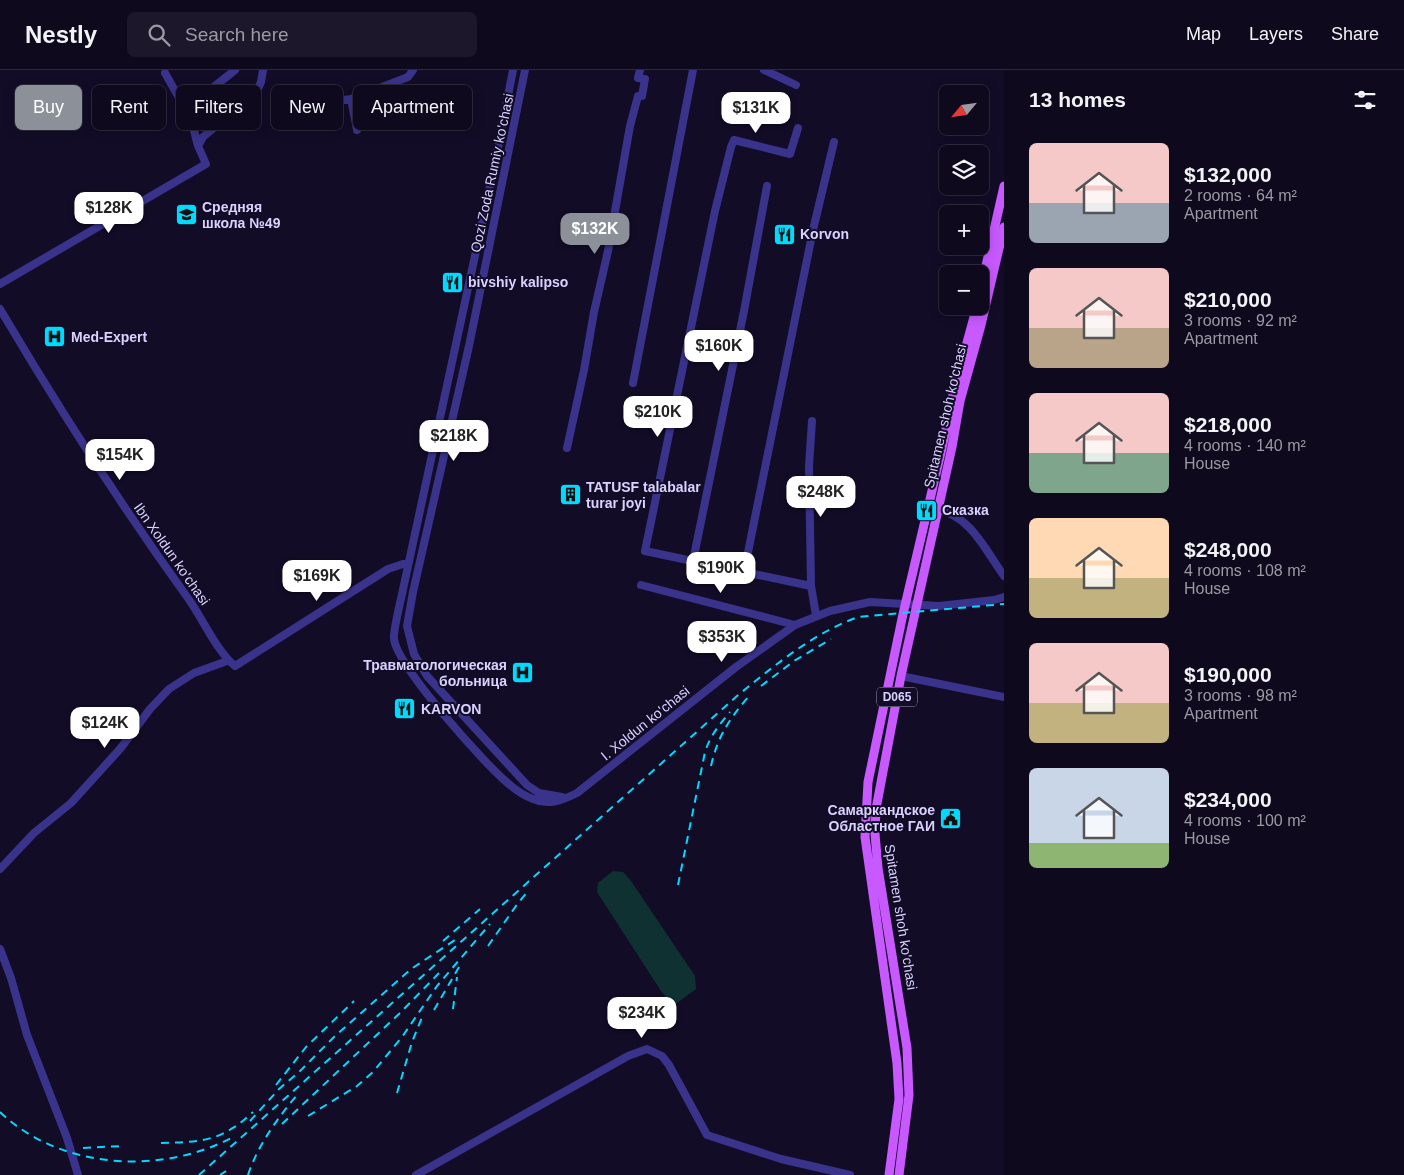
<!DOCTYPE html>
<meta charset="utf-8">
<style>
:root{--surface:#0e091d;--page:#1c172a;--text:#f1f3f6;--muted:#9b9aa4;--line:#2e2a3b;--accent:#8c9099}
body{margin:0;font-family:Arial,sans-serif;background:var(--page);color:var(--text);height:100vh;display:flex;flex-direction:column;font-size:19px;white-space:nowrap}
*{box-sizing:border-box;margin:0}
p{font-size:16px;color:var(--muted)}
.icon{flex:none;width:28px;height:28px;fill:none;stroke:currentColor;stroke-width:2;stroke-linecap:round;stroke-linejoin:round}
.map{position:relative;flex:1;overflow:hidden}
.side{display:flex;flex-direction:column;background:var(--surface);width:400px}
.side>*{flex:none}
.hud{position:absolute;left:15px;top:15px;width:475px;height:45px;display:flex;gap:10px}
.needle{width:32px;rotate:241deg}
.tools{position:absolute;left:939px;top:15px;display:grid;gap:10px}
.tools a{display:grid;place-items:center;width:50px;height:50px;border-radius:8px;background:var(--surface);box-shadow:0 2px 12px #0003,0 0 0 1px var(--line);font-size:25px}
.price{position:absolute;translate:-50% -42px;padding:0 11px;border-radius:10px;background:#fff;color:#222;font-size:16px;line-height:32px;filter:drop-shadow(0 1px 2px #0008)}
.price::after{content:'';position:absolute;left:50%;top:30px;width:15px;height:11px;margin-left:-8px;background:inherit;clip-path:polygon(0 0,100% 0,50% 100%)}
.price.active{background:var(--accent);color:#fff}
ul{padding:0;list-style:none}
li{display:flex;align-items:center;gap:15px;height:125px;padding:0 25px}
li span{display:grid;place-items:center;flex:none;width:140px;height:100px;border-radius:8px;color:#555}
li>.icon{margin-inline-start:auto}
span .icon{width:60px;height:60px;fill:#fffc;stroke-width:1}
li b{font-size:21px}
h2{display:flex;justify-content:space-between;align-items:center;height:60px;padding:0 25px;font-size:21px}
.pill{padding:0 18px;border-radius:8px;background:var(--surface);box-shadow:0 2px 12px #0003,0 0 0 1px var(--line);font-size:18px;line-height:45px}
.pill.active{background:var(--accent);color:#fff}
header{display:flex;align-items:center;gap:30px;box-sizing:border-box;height:70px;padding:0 25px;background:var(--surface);border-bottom:1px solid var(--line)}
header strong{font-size:24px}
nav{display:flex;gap:28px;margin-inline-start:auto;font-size:18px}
.search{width:350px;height:45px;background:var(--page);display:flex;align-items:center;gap:12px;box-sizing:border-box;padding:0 18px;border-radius:8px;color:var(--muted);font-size:19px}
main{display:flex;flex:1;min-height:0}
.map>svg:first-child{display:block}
.green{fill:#0f3132}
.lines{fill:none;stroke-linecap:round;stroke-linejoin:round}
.minor{stroke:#39338b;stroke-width:8}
.major{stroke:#c759ff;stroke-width:9}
.rail{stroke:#00dbfd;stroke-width:2;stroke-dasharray:8 6;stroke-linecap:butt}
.labels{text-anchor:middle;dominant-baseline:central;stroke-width:4;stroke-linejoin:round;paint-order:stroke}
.shield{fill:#120c27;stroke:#9d97be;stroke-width:1}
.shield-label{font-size:12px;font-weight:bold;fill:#d9d2ff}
.street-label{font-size:14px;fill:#d9d2ff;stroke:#120c27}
.poi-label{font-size:14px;font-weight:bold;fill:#d9d2ff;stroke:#120c27;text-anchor:start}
</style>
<header>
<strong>Nestly</strong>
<div class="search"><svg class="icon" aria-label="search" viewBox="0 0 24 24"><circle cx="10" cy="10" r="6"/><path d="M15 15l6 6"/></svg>Search here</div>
<nav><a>Map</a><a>Layers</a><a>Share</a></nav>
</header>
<main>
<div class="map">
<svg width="1004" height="1105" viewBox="0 0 1004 1105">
<rect width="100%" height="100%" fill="#120c27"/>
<path class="green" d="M 613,801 L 623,802 L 631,811 L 695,906 L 696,919 L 673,936 L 661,921 L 597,822 L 598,813 Z"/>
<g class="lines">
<path class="minor" d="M 513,0 L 495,93 L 402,524 C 400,534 393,561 394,569 C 397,596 486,696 510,715 C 517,721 525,726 533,729 C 549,736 563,730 577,723 L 736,597 L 795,555 L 830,541 L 870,532 L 939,536 L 994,530 L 1004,527
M 525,0 L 469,276 L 413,522 L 407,556 L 414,584 L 427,606 L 527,715 L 539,723 L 562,727
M 764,0 L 796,15
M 165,3 L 191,49 L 198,76
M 186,39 L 235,0
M 318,39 L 337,31 L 351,29
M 798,58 L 790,84 L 734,70 L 731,77 L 715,141 L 645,481 L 811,516
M 357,60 L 351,29 L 408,7 L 413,0
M 0,214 L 206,94 L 198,76 L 203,67 L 256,23 L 261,12 L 263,0
M 0,239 C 59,339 122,437 190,531 C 203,550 218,583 235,596 L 388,499 L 409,492
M 633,313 L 693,0
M 812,351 L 809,396 L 810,455 L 811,516 L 816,545
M 567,378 L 584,300 L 594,242 L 608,181 L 630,56 L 638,26 L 642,26 L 645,9 L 638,8 L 640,0
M 938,440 C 970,445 986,481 1004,506
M 693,491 L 744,241 L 767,116
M 744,502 L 813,160 L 834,72
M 641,515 L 795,555
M 901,606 L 1004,627
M 0,799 L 34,763 L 71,733 L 120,679 L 150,639 L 169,619 L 194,603 L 227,591
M 0,879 L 11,908 L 27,965 L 67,1068 L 78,1105
M 416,1105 L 628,986 L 647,979 L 662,986 L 669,995 L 707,1065 L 781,1089 L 850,1105"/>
<path class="major" d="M 980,222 L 1004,116
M 889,1105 L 899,1029 L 897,993 L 865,767 L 868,712 L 903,544 L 943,374 L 953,324 L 977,236
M 899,1105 L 909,1025 L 907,978 L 878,798 L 875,764 L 876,739 L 901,606 L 952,377 L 960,331 L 981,255 L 1004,157"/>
<path class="rail" d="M 761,616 L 794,591 L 831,569
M 711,696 C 718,665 730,648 750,625
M 678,815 L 705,682 C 710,666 719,655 730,642
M 443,871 L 480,839
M 488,876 L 518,833 L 529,820
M 453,939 L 457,907
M 434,940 L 459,897
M 276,1015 L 306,977 L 354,931
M 397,1023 L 412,972 L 423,945
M 0,1042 C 62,1101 164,1105 235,1066
M 308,1046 L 357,1016 L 373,1002 L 402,967 L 437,916 L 490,854
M 250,1051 L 279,1019 L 299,1002 L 334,967 L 411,899 L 455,870
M 282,1054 L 400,943 L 439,903
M 161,1073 C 185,1072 210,1073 231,1059 C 239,1055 246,1048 253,1042
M 83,1078 L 122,1076
M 199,1105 L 737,626 C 775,595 812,564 858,547 L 1004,534
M 220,1105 L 226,1101
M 248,1105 C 258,1075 277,1049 297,1025"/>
</g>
<defs>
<symbol id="school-square" viewBox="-11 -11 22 22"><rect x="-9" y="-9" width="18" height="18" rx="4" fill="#00dbfd" stroke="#120c27"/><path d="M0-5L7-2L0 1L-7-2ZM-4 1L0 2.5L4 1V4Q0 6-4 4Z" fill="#111"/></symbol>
<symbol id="restaurant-square" viewBox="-11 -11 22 22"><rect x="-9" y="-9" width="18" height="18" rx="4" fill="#00dbfd" stroke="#120c27"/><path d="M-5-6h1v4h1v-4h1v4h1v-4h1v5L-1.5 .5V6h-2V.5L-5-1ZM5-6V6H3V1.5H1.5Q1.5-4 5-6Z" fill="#111"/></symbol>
<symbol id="hospital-square" viewBox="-11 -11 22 22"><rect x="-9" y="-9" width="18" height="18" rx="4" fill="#00dbfd" stroke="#120c27"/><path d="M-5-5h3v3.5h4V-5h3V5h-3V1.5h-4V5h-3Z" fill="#111"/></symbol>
<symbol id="building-square" viewBox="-11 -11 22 22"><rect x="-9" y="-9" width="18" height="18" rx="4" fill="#00dbfd" stroke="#120c27"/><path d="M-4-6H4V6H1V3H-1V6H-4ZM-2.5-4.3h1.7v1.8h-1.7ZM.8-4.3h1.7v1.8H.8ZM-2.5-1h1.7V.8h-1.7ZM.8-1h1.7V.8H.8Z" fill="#111"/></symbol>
<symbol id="civic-square" viewBox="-11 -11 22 22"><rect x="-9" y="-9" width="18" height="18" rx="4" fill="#00dbfd" stroke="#120c27"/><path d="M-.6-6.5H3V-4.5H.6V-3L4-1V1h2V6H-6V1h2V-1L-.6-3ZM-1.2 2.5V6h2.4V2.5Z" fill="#111"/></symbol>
</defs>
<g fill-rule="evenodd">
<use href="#school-square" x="174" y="132" width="25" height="25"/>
<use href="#restaurant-square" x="772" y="152" width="25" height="25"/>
<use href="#restaurant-square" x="440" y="200" width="25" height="25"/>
<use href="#hospital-square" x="42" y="254" width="25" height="25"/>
<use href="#building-square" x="558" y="412" width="25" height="25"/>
<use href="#restaurant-square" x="914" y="428" width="25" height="25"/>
<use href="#hospital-square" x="510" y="590" width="25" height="25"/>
<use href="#restaurant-square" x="392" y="626" width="25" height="25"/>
<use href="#civic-square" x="938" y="736" width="25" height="25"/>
</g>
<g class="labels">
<rect class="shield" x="877" y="617.5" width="40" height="19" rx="4"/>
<g class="shield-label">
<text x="897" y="627">D065</text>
</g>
<g class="street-label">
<text transform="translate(492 103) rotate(-78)">Qozi Zoda Rumiy ko'chasi</text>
<text transform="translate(945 346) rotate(-77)">Spitamen shoh ko'chasi</text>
<text transform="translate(172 484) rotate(55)">Ibn Xoldun ko'chasi</text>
<text transform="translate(645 653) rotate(-39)">I. Xoldun ko'chasi</text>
<text transform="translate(901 847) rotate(81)">Spitamen shoh ko'chasi</text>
</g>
<g class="poi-label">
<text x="202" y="137">Средняя<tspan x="202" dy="16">школа №49</tspan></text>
<text x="800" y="164">Korvon</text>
<text x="468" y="212">bivshiy kalipso</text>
<text x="71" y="267">Med-Expert</text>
<text x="586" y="417">TATUSF talabalar<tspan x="586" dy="16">turar joyi</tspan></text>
<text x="942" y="440">Сказка</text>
<text x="507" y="595" text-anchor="end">Травматологическая<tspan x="507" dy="16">больница</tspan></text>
<text x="421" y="639">KARVON</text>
<text x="935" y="740" text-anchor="end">Самаркандское<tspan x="935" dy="16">Областное ГАИ</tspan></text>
</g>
</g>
</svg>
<div class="tools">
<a><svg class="needle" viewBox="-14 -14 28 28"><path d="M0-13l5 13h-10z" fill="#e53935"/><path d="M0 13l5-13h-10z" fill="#9b9aa4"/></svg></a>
<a><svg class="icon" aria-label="layers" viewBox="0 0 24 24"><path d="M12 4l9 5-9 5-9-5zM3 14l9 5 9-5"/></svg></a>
<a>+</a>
<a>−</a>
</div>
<b class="price" style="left:756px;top:64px">$131K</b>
<b class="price" style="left:109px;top:164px">$128K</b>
<b class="price active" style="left:595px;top:185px">$132K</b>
<b class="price" style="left:719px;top:302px">$160K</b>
<b class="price" style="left:658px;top:368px">$210K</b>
<b class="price" style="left:454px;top:392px">$218K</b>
<b class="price" style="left:120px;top:411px">$154K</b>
<b class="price" style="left:821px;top:448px">$248K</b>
<b class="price" style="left:721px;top:524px">$190K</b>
<b class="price" style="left:317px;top:532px">$169K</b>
<b class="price" style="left:722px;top:593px">$353K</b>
<b class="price" style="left:105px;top:679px">$124K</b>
<b class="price" style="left:642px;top:969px">$234K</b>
<div class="hud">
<a class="pill active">Buy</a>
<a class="pill">Rent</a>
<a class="pill">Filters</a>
<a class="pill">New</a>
<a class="pill">Apartment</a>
</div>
</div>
<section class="side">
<h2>13 homes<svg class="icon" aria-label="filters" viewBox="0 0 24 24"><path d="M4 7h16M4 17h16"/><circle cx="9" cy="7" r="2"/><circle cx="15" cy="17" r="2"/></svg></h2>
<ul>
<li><span style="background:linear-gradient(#f6c9c9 60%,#9aa5b1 0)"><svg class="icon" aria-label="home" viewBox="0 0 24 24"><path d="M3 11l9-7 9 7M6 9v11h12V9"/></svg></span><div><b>$132,000</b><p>2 rooms · 64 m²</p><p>Apartment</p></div></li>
<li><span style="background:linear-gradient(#f6c9c9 60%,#b9a48a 0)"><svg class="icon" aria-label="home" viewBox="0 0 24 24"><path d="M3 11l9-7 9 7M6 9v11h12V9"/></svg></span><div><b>$210,000</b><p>3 rooms · 92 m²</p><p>Apartment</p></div></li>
<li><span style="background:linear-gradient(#f6c9c9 60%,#7fa58c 0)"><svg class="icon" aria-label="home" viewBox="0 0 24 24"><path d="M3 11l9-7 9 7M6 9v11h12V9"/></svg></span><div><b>$218,000</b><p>4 rooms · 140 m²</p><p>House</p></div></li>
<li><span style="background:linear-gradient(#ffd9b3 60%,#c2b280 0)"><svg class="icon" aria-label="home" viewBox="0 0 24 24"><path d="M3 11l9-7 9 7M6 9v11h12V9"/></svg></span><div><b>$248,000</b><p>4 rooms · 108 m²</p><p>House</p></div></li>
<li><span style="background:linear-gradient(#f6c9c9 60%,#c2b280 0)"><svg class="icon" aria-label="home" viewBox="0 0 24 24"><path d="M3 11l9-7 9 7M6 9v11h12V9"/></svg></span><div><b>$190,000</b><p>3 rooms · 98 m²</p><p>Apartment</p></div></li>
<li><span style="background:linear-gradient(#c9d6e8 75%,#8fb573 0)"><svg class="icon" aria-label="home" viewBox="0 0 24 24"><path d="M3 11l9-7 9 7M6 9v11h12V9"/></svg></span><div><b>$234,000</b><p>4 rooms · 100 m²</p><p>House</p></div></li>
</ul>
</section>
</main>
